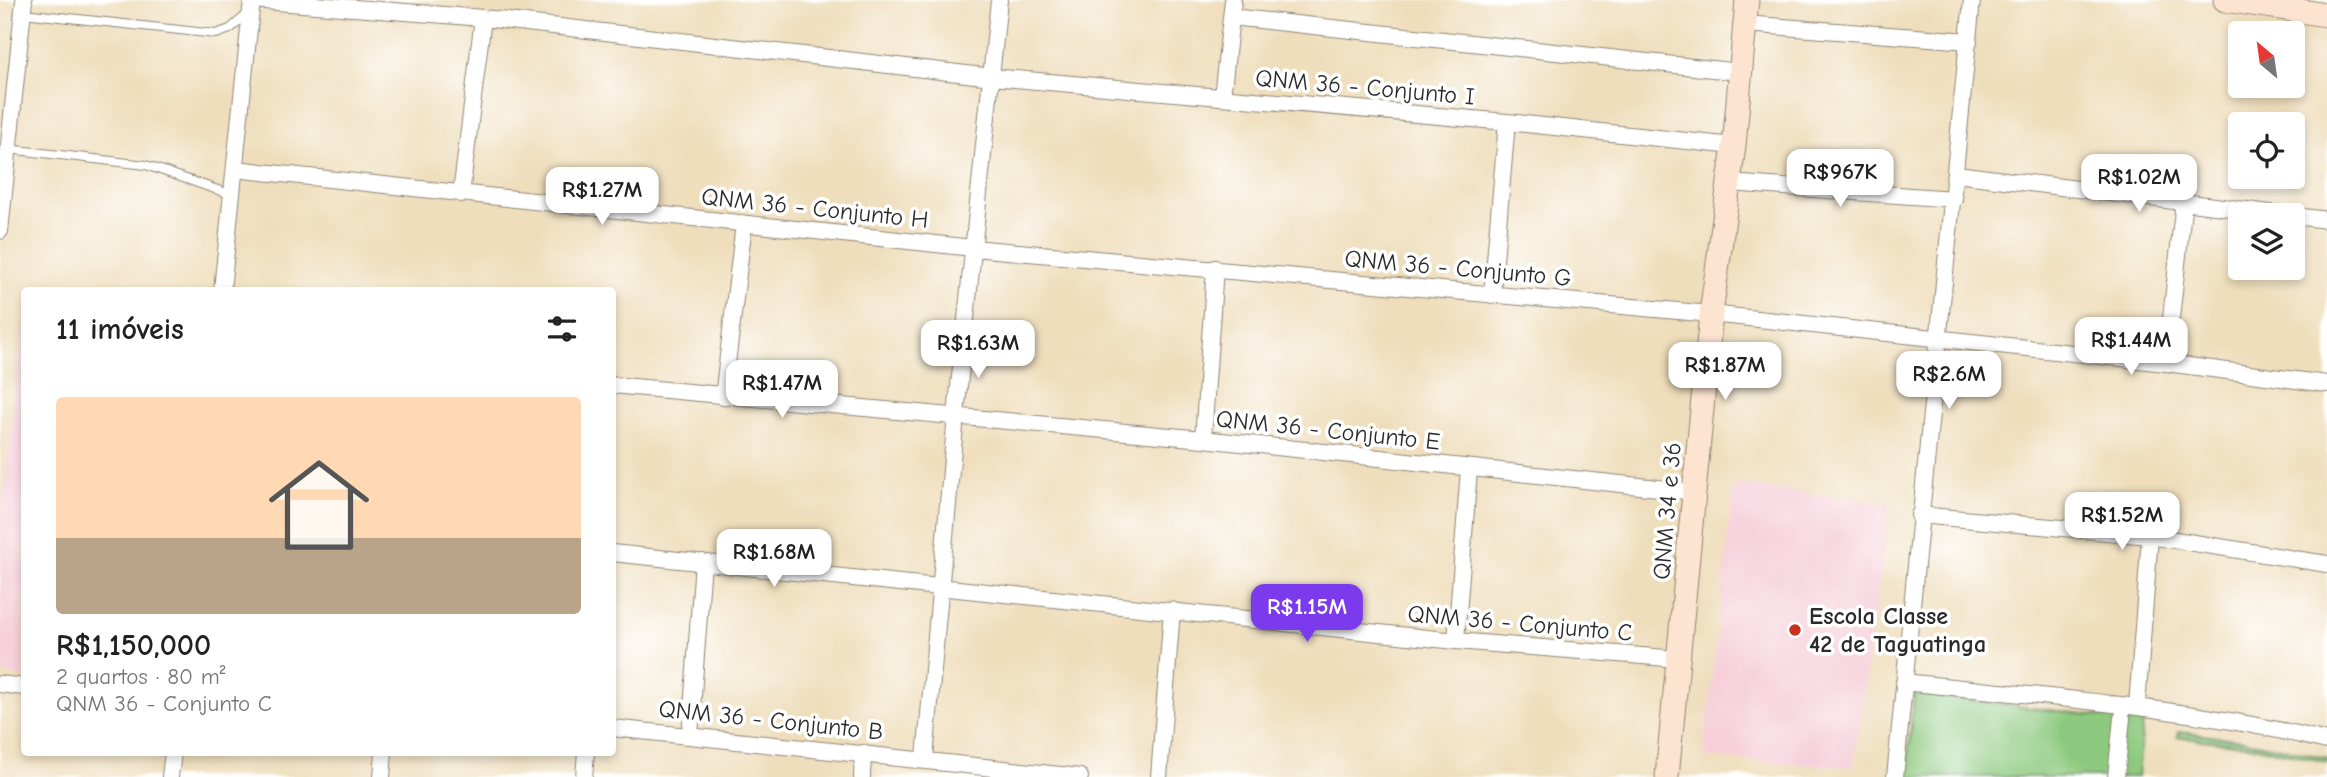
<!DOCTYPE html>
<html lang="pt">
<meta charset="utf-8">
<style>
:root{--surface:#fff;--page:#f6f6f6;--text:#222;--muted:#767676;--line:#e0e0e0;--accent:#7c3aed}
body{margin:0;font-family:"Comic Neue",sans-serif;background:var(--page);color:var(--text);height:100vh;display:flex;flex-direction:column;font-size:26px;white-space:nowrap}
*{box-sizing:border-box;margin:0}
p{font-size:23px;color:var(--muted)}
.icon{flex:none;width:38px;height:38px;fill:none;stroke:currentColor;stroke-width:2;stroke-linecap:round;stroke-linejoin:round}
.map{position:relative;flex:1;overflow:hidden}
.drawer{position:absolute;left:21px;top:287px;width:595px;height:469px;display:flex;flex-direction:column;background:var(--surface);border-radius:7px;box-shadow:0 4px 10px #0003}
.drawer>*{flex:none}
.needle{width:46px;rotate:331deg}
.controls{position:absolute;left:2228px;top:21px;display:grid;gap:14px}
.controls a{display:grid;place-items:center;width:77px;height:77px;border-radius:7px;background:var(--surface);box-shadow:0 4px 10px #0003;font-size:35px}
.price{position:absolute;translate:-50% -60px;padding:0 16px;border-radius:14px;background:#fff;color:#222;font-size:23px;line-height:46px;filter:drop-shadow(0 2px 4px #0008)}
.price::after{content:'';position:absolute;left:50%;top:42px;width:21px;height:16px;margin-left:-10px;background:inherit;clip-path:polygon(0 0,100% 0,50% 100%)}
.price.selected{background:var(--accent);color:#fff}
ul{padding:0;list-style:none}
li{display:grid;align-content:center;gap:14px;height:371px;padding:0 35px}
li+li{border-top:2px solid var(--line)}
li span{display:grid;place-items:center;height:217px;border-radius:7px;color:#555}
li>.icon{margin-inline-start:auto}
span .icon{width:126px;height:126px;fill:#fffc;stroke-width:1}
li b{font-size:30px}
h2{display:flex;justify-content:space-between;align-items:center;height:84px;padding:0 35px;font-size:30px}
.map>svg:first-child{display:block}
.built{fill:#f6cfd9}
.green{fill:#8cc97e;stroke:#5c7a54;stroke-width:2}
.lines{fill:none;stroke-linecap:round;stroke-linejoin:round}
.lane-casing{stroke:#8d8474;stroke-width:10}
.street-casing{stroke:#8d8474;stroke-width:18}
.secondary-casing{stroke:#8d8474;stroke-width:25}
.lane{stroke:#fff;stroke-width:8}
.street{stroke:#fff;stroke-width:16}
.secondary{stroke:#fde4d1;stroke-width:23}
.poi-dot{fill:#c8321e;stroke:#fff;stroke-width:2.5}
.labels{text-anchor:middle;dominant-baseline:central;stroke-width:7;stroke-linejoin:round;paint-order:stroke}
.street-label{font-size:24px;fill:#2b2b2b;stroke:#fff}
.poi-label{font-size:24px;font-weight:bold;fill:#2b2b2b;stroke:#fff;text-anchor:start}
</style>
<div class="map">
<svg width="2327" height="777" viewBox="0 0 2327 777">
<rect width="100%" height="100%" fill="#fff"/>
<filter id="ink" filterUnits="userSpaceOnUse"><feTurbulence type="fractalNoise" baseFrequency=".0143" numOctaves="2"/><feDisplacementMap in="SourceGraphic" scale="14" xChannelSelector="R" yChannelSelector="G"/><feConvolveMatrix kernelMatrix="1 2 1 2 8 2 1 2 1" color-interpolation-filters="sRGB"/></filter>
<filter id="wash" filterUnits="userSpaceOnUse"><feTurbulence type="fractalNoise" baseFrequency=".00686" numOctaves="4" result="noise"/><feDisplacementMap in="SourceGraphic" scale="28" xChannelSelector="R" yChannelSelector="G"/><feGaussianBlur stdDeviation="1.57" result="paint"/><feColorMatrix in="noise" values="0 0 0 0 0 0 0 0 0 0 0 0 0 0 0 0 0 1.4 0 .05"/><feComposite in="paint" operator="in"/></filter>
<g filter="url(#wash)">
<rect width="100%" height="100%" fill="#efdebc"/>
<path class="built" d="M 22,324 L 24,324 L 24,677 L 0,673 L 0,532 Z
M 1734,484 L 1890,504 L 1853,767 L 1703,757 Z"/>
<path class="green" d="M 1914,694 L 2143,721 L 2138,777 L 1906,777 Z
M 2178,732 L 2242,740 L 2327,758 L 2327,762 L 2253,746 L 2177,737 Z"/>
</g>
<g filter="url(#ink)">
<g class="lines">
<defs>
<path id="lane" d="M 23,13 L 216,34 L 230,29 L 250,12
M 8,149 L 146,165 L 232,195"/>
<path id="street" d="M 251,0 L 483,18 L 992,77 L 1507,122 L 1734,146
M 1231,17 L 1740,72
M 1744,24 L 1969,41
M 1222,97 L 1233,0
M 235,169 L 973,248 L 1711,314 L 2166,363 L 2327,384
M 1956,174 L 2327,220
M 1729,183 L 1954,199
M 461,194 L 483,18
M 0,231 L 24,0
M 222,290 L 252,0
M 1492,295 L 1507,122
M 2166,363 L 2184,201
M 612,385 L 1203,439 L 1695,492
M 723,397 L 744,224
M 1203,439 L 1215,268
M 1919,515 L 2150,536 L 2327,564
M 612,553 L 1456,641 L 1679,659
M 1456,641 L 1469,469
M 1904,682 C 2045,697 2188,707 2327,741
M 0,684 L 24,687
M 2137,706 L 2150,536
M 612,728 L 1080,777
M 690,735 L 703,562
M 925,758 L 956,415 L 999,0
M 170,777 L 173,752
M 382,777 L 384,752
M 584,777 L 586,752
M 862,777 L 863,753
M 1159,777 L 1172,610
M 1895,777 L 1972,0
M 2116,777 L 2122,718"/>
<path id="secondary" d="M 2225,0 L 2327,15
M 1667,777 L 1711,314 L 1734,146 L 1747,0"/>
</defs>
<use href="#lane" class="lane-casing"/>
<use href="#street" class="street-casing"/>
<use href="#secondary" class="secondary-casing"/>
<use href="#lane" class="lane"/>
<use href="#street" class="street"/>
<use href="#secondary" class="secondary"/>
</g>
</g>
<circle class="poi-dot" cx="1795" cy="630" r="7"/>
<g class="labels">
<g class="street-label">
<text transform="translate(1365 87) rotate(5)">QNM 36 - Conjunto I</text>
<text transform="translate(815 208) rotate(6)">QNM 36 - Conjunto H</text>
<text transform="translate(1458 268) rotate(5)">QNM 36 - Conjunto G</text>
<text transform="translate(1328 430) rotate(6)">QNM 36 - Conjunto E</text>
<text transform="translate(1667 511) rotate(-85)">QNM 34 e 36</text>
<text transform="translate(1520 623) rotate(5)">QNM 36 - Conjunto C</text>
<text transform="translate(771 720) rotate(6)">QNM 36 - Conjunto B</text>
</g>
<g class="poi-label">
<text x="1809" y="616">Escola Classe<tspan x="1809" dy="28">42 de Taguatinga</tspan></text>
</g>
</g>
</svg>
<div class="controls">
<a><svg class="needle" viewBox="-14 -14 28 28"><path d="M0-13l5 13h-10z" fill="#e53935"/><path d="M0 13l5-13h-10z" fill="#767676"/></svg></a>
<a><svg class="icon" aria-label="locate" viewBox="0 0 24 24"><circle cx="12" cy="12" r="6"/><path d="M12 2v4M12 18v4M2 12h4M18 12h4"/></svg></a>
<a><svg class="icon" aria-label="layers" viewBox="0 0 24 24"><path d="M12 4l9 5-9 5-9-5zM3 14l9 5 9-5"/></svg></a>
</div>
<b class="price" style="left:1840px;top:209px">R$967K</b>
<b class="price" style="left:2139px;top:214px">R$1.02M</b>
<b class="price" style="left:602px;top:227px">R$1.27M</b>
<b class="price" style="left:2131px;top:377px">R$1.44M</b>
<b class="price" style="left:978px;top:380px">R$1.63M</b>
<b class="price" style="left:1725px;top:402px">R$1.87M</b>
<b class="price" style="left:1949px;top:411px">R$2.6M</b>
<b class="price" style="left:782px;top:420px">R$1.47M</b>
<b class="price" style="left:2122px;top:552px">R$1.52M</b>
<b class="price" style="left:774px;top:589px">R$1.68M</b>
<b class="price selected" style="left:1307px;top:644px">R$1.15M</b>
<section class="drawer">
<h2>11 imóveis<svg class="icon" aria-label="filters" viewBox="0 0 24 24"><path d="M4 7h16M4 17h16"/><circle cx="9" cy="7" r="2"/><circle cx="15" cy="17" r="2"/></svg></h2>
<ul>
<li><span style="background:linear-gradient(#ffd9b3 65%,#b9a48a 0)"><svg class="icon" aria-label="home" viewBox="0 0 24 24"><path d="M3 11l9-7 9 7M6 9v11h12V9"/></svg></span><div><b>R$1,150,000</b><p>2 quartos · 80 m²</p><p>QNM 36 - Conjunto C</p></div></li>
</ul>
</section>
</div>
